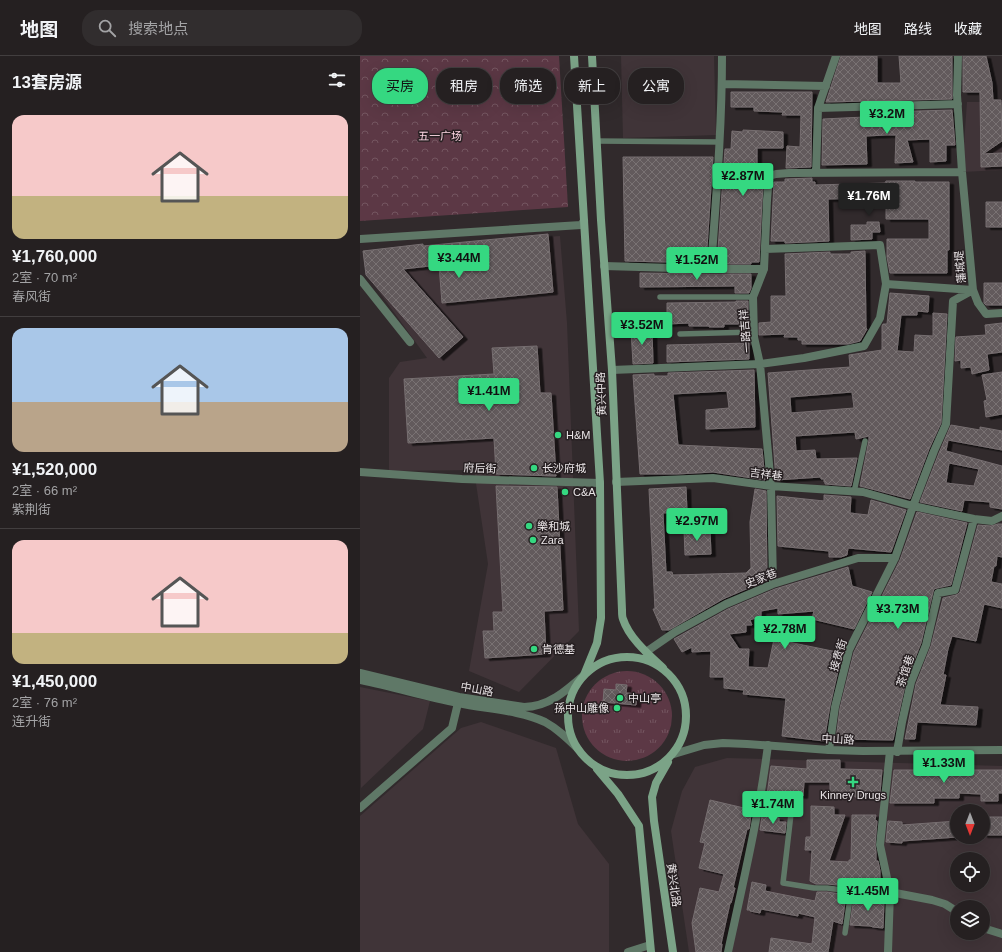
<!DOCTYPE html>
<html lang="zh">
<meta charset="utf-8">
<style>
:root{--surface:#252021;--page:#312d2e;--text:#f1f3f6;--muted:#a3a3a5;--line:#423e3f;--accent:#35d881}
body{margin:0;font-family:Arial,"Noto Sans SC",sans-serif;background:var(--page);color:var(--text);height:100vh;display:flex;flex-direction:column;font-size:15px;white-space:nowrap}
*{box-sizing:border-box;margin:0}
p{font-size:13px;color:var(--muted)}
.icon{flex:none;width:22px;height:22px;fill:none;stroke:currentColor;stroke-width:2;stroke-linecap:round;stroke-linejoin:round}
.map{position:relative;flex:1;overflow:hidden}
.drawer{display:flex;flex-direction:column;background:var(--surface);width:360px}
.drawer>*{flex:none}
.hud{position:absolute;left:12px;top:12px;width:380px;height:36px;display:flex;gap:8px}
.needle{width:26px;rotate:180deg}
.tools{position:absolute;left:590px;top:748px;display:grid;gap:8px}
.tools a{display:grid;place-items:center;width:40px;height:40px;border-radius:50%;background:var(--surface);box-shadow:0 4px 16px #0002,0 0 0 1px var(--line);font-size:20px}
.price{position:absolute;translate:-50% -34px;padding:0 9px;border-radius:4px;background:var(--accent);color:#111;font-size:13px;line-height:26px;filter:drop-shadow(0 1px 2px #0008)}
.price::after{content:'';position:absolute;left:50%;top:24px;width:12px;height:9px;margin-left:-6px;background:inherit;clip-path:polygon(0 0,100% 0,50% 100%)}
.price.selected{background:#222;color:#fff}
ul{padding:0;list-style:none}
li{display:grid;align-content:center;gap:8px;height:212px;padding:0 12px}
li+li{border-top:1px solid var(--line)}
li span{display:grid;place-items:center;height:124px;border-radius:12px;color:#555}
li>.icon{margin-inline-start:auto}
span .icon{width:72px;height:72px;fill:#fffc;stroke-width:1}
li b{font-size:17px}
h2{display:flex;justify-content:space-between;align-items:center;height:48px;padding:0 12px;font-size:17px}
.tag{padding:0 14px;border-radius:16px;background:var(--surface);box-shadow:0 4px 16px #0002,0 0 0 1px var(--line);font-size:14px;line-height:36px}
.tag.selected{background:var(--accent);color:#111}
header{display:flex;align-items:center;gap:24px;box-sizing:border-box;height:56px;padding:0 20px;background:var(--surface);border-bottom:1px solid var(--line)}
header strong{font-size:19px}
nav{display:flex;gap:22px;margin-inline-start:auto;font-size:14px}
.search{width:280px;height:36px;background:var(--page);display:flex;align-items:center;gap:10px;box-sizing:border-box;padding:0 14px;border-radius:16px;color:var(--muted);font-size:15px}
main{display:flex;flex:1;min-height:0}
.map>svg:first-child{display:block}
.built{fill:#403438;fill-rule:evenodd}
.grass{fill:url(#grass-tufts)}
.park{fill:url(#park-crowns)}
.building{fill:url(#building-cross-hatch);stroke:#766e70;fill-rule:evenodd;filter:url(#shadow)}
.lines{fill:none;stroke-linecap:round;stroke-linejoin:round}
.service{stroke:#5f7867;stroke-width:5.5}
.minor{stroke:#5f7867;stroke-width:8}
.tertiary{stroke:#5f7867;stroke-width:8}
.secondary{stroke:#7ba387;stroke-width:8}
.poi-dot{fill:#35d881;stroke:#272022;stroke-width:1.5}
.labels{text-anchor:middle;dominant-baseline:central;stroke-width:3;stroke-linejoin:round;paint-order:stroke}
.park-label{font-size:11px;fill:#fed7e4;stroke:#272022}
.street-label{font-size:11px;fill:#eae5e7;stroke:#272022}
.poi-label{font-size:11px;fill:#eae5e7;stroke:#272022;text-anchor:start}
</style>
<header>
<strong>地图</strong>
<div class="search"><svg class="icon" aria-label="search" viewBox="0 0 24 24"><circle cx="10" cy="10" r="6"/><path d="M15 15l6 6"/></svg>搜索地点</div>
<nav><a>地图</a><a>路线</a><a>收藏</a></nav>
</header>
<main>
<section class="drawer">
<h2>13套房源<svg class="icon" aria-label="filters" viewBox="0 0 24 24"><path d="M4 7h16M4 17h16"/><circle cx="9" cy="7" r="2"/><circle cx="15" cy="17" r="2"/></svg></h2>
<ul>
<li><span style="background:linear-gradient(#f6c9c9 65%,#c2b280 0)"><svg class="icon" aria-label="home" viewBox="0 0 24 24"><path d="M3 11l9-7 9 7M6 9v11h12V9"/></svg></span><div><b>¥1,760,000</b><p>2室 · 70 m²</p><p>春风街</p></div></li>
<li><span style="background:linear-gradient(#a9c7e8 60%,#b9a48a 0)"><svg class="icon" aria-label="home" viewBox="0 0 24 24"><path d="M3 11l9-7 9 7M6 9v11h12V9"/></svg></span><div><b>¥1,520,000</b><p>2室 · 66 m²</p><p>紫荆街</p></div></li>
<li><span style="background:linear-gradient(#f6c9c9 75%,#c2b280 0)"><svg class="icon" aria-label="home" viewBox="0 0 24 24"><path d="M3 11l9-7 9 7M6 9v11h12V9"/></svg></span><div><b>¥1,450,000</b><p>2室 · 76 m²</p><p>连升街</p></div></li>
</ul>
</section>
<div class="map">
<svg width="642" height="896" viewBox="0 0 642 896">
<defs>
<pattern id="grass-tufts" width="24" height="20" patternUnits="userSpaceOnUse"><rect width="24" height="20" fill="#5c3845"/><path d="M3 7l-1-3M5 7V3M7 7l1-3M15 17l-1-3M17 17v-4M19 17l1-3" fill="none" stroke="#745560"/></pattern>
<pattern id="park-crowns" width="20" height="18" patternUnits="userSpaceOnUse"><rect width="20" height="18" fill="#5c3845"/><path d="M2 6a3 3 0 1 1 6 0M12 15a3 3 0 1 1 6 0" fill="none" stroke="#745560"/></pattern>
<pattern id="building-cross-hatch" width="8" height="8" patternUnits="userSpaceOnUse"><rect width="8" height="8" fill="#625a5c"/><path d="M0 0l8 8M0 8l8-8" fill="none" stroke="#797273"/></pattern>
<filter id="shadow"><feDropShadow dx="4.5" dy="2.5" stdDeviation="0" flood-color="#0009"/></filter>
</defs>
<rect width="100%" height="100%" fill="#312a2c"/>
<path class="built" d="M 261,0 L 354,0 L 356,79 L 263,82 Z
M 607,46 L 642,46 L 642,114 L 602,116 Z
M 200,180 L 207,267 L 219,575 L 159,636 L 109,615 L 128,508 L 114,414 L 29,415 L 29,322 L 40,306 L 67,302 L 12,226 L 3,195 Z
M 0,631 L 70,645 L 63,673 L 1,732 Z
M 121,666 L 196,692 L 218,768 L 249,808 L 249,896 L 0,896 L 0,760 L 101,672 Z
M 367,702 L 642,710 L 642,896 L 329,896 L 311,775 L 322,735 L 335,711 ZM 597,755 L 623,755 L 623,781 L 597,781 ZM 597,803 L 623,803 L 623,829 L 597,829 ZM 597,851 L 623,851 L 623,877 L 597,877 Z"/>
<path class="grass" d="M222 660a45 45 0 1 1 90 0a45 45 0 1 1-90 0Z"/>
<path class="park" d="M 0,0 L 199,0 L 208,151 L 0,165 Z"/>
<path class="building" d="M 481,0 L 517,0 L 517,27 L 541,27 L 539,0 L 592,0 L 592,43 L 466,46 Z
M 603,0 L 626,0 L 632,27 L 633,44 L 641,44 L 642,85 L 623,98 L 642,97 L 642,110 L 621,111 L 620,36 L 603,36 Z
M 371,36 L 452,36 L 451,111 L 426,112 L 427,90 L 440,91 L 441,59 L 422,59 L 423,56 L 394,55 L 394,51 L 371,51 Z
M 592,54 L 595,89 L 586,89 L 586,105 L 570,106 L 570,83 L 547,84 L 553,106 L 535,107 L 536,79 L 526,79 L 506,80 L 507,108 L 462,109 L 463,63 L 525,60 L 525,56 Z
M 383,74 L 423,76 L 423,92 L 397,92 L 397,116 L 405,116 L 404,120 L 402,144 L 399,206 L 391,206 L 391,208 L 357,208 L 365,93 L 371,93 L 372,75 L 383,76 Z
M 263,101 L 353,101 L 346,207 L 265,205 Z
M 452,122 L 452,126 L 455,126 L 455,129 L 525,127 L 526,125 L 555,125 L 555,126 L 589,126 L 589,194 L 587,194 L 587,217 L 530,217 L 527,201 L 527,183 L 569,183 L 569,163 L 526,163 L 526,144 L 520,144 L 520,142 L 468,143 L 469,185 L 425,187 L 425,185 L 411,185 L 414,126 L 425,126 L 425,123 Z
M 626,146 L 642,146 L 642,171 L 626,171 Z
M 507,166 L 519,166 L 520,176 L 512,176 L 512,183 L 491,184 L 491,169 L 507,169 Z
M 188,178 L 193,236 L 82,247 L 79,209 L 43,213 L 103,281 L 79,302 L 6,219 L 3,195 L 63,188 L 63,190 Z
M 505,195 L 506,272 L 507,273 L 500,285 L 488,288 L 442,288 L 442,284 L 438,284 L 438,281 L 424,281 L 425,278 L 399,279 L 399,267 L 411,266 L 411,240 L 426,240 L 425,198 L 470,196 L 470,198 L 491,198 L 491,196 Z
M 280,217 L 351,218 L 391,218 L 391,232 L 389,237 L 375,237 L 375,230 L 280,231 Z
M 624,227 L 642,227 L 642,249 L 626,249 L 624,247 Z
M 530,237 L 569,240 L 568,256 L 557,255 L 557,259 L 541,259 L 537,295 L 554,296 L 555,279 L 573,280 L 573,257 L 587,258 L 581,367 L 569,393 L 550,443 L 504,431 L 500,430 L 509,384 L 509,380 L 496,383 L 495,376 L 435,380 L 436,395 L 455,394 L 456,403 L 497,402 L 491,430 L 465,428 L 465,426 L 464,426 L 464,423 L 461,423 L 461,421 L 416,424 L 408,317 L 490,311 L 489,299 L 522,294 L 522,270 L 523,268 L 527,268 ZM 492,336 L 494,352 L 431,357 L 430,341 Z
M 376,245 L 388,245 L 388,272 L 380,272 L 380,268 L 364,268 L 364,271 L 349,271 L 349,270 L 329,270 L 329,267 L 307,268 L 307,247 L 376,246 Z
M 642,267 L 642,296 L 627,298 L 629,314 L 612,318 L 611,311 L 601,312 L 601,304 L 595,305 L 596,281 L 626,279 L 625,269 Z
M 292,273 L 293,307 L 273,308 L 271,274 Z
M 389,287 L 389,303 L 307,306 L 307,289 Z
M 177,290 L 180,337 L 191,337 L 196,420 L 136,418 L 134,382 L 48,387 L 44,323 L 134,318 L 132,292 Z
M 394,314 L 395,371 L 346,373 L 346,354 L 369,352 L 367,335 L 313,338 L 318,389 L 402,393 L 405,424 L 353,416 L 317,418 L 280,418 L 273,319 L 294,318 L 294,320 L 308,320 L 308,317 Z
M 642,316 L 642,358 L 626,361 L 624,345 L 627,344 L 622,319 Z
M 591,369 L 620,374 L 620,371 L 642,375 L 642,394 L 588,384 L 586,395 L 642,410 L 642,453 L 630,451 L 630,446 L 604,444 L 602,455 L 560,446 L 579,397 ZM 589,407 L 619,413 L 614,430 L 586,427 Z
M 136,430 L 197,431 L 203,554 L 184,555 L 186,598 L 125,602 L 123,575 L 134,575 L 133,556 L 143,556 Z
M 326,431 L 327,456 L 303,457 L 306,516 L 312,516 L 313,519 L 386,517 L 391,512 L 390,466 L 395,433 L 406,435 L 407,524 L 363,543 L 309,574 L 302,574 L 293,553 L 295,553 L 289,433 Z
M 464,439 L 491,441 L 490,457 L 508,459 L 511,444 L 546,454 L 531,496 L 488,492 L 487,499 L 481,501 L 469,501 L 469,495 L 418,490 L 417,440 L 464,445 Z
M 557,456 L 607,467 L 591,529 L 577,532 L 574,533 L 573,536 L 561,587 L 546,625 L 537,665 L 533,684 L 476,683 L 480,652 L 494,596 L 540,504 Z
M 638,468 L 642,468 L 642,501 L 637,500 L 636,510 L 634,510 L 631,526 L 642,528 L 642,552 L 624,548 L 616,585 L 592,580 L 588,593 L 583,619 L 586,619 L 580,649 L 618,651 L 616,669 L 557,666 L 555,683 L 545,683 L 556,628 L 571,590 L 583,542 L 596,539 L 598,538 L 600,536 L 618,469 L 631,470 Z
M 324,474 L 350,474 L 351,498 L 325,499 Z
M 488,511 L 492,530 L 512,536 L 494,573 L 452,563 L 454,555 L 418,558 L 418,552 L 401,555 L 401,560 L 390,564 L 392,569 L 386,569 L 386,576 L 369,578 L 379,593 L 389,593 L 388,611 L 408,612 L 414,583 L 482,597 L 470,650 L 464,685 L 422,680 L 426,642 L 383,638 L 384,634 L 364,632 L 364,621 L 350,621 L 351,595 L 332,596 L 332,591 L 322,596 L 314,583 L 368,553 L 415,533 Z
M 256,628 L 267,629 L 266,637 L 277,638 L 276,649 L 243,646 L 244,633 L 256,634 Z
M 447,704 L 480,704 L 480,713 L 522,714 L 520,737 L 509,737 L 510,741 L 495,741 L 495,737 L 492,737 L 492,736 L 492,737 L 470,737 L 470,726 L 444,726 L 443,740 L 422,738 L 421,741 L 407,739 L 411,710 L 447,713 Z
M 558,710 L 599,710 L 599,714 L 642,714 L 642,737 L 638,737 L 638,745 L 621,745 L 621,738 L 599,737 L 599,742 L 574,742 L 574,747 L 530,747 L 534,714 L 558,714 Z
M 387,739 L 395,740 L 390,759 L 391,759 L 389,773 L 387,773 L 373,832 L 375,832 L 371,847 L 370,847 L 361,888 L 362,888 L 361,896 L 336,896 L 332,867 L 340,832 L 359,836 L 364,818 L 339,812 L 345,787 L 340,786 L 350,744 L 384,752 Z
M 451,750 L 474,751 L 474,759 L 485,759 L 469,805 L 489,806 L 489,804 L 491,804 L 492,759 L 516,759 L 515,764 L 517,765 L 515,789 L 516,796 L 516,805 L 518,805 L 520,815 L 520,823 L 508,823 L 507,830 L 488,830 L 467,828 L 456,828 L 450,825 L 452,794 L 445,794 L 446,781 L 451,781 Z
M 402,760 L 419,762 L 419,766 L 426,766 L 425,777 L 400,774 Z
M 623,761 L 642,761 L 642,779 L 623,779 Z
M 528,765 L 542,766 L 542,769 L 597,765 L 597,781 L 542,785 L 542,787 L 526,786 Z
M 392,826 L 406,829 L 405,835 L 455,845 L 457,836 L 467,836 L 486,839 L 482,868 L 473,865 L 468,896 L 409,896 L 411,882 L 452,888 L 455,861 L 438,857 L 438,860 L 401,853 L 400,857 L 390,855 L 390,854 L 387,854 Z
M 494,841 L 506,841 L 506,842 L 524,844 L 523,872 L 513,871 L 510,870 L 490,869 Z"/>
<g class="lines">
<path class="service" d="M 236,85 L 360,86
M 300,241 L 393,241
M 320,278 L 394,276
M 494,436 L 505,385
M 398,751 L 431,758 L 423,827 L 454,832 L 467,832 L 491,835 L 485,877"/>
<path class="minor" d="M 362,28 L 466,30
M 458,52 L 598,48
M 456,117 L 458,52 L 476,0
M 0,183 L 221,169 L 224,165
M 405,193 L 520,189 L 526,228
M 244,210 L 351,213 L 404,213
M 351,213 C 356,142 362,71 362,0
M 0,223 L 50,286
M 252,314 L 400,308 L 444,302 L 504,290 L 520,262 L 526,228 L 613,234 L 618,247 L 626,258 L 642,257
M 0,416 L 102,423 L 240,427
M 256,426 L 353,422 L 411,430 L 503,436 L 553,450 L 614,463 L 632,465 L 642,460
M 413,528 L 411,430 L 400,308 L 394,281 L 393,241 L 404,213 L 407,144 L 409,120 L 416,118 L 429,117 L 602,116
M 286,596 L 315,576 L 366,548 L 413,528 L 498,502 L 535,502
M 469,694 L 475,651 L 489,594 L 535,502 L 553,450 L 574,395 L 586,368 L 593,245 L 613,234 L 602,116 L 597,39 L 598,0
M 537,696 L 542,666 L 551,626 L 566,589 L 578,537 L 595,534 L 614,463
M 0,752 L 92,672 L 98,647
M 491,835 L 530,836 L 572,844 L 585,848 L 593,853 L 597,858
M 623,872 L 642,878
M 268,896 L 290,889
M 368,896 C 383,827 399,759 408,689
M 528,896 L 530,836 L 520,789 L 530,695"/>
<path class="tertiary" d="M 0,617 L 99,641 L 164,651 C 188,651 206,635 224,619
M 0,624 C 33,631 65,640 98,647 C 126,653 159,654 185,666 C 198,673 208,683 218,693
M 314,698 L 344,689 L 363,687 L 387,688 L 469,694 L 503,695 L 642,694"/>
<path class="secondary" d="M 214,0 L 240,427 L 241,562 L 237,587 L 224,619
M 232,0 L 241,164 L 252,314 L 262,554 C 262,557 262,561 263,563 C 269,582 289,599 303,612
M208 660a59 59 0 1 1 118 0a59 59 0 1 1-118 0Z
M 308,706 L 296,727 L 292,741 L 294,765 L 313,896
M 237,713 L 258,738 L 279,770 L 291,896"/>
</g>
<g class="poi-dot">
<circle cx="198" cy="379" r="4"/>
<circle cx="174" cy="412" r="4"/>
<circle cx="205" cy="436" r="4"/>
<circle cx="169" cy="470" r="4"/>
<circle cx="173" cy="484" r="4"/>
<circle cx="174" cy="593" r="4"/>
<circle cx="260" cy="642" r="4"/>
<circle cx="257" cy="652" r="4"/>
<path d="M491 720h4v4h4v4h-4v4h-4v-4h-4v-4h4z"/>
</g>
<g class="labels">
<g class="park-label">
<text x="80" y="80">五一广场</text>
</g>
<g class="street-label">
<text transform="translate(600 211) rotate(-95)">藩城堤</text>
<text transform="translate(385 275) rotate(-95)">一路吉祥</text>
<text transform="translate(241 338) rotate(-92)">黄兴中路</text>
<text transform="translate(120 412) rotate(2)">府后街</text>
<text transform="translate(406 418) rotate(7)">吉祥巷</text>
<text transform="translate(401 522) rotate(-21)">史家巷</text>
<text transform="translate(478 599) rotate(-73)">接贵街</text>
<text transform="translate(545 615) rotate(-71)">茶馆巷</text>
<text transform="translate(117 633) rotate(10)">中山路</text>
<text transform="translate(478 683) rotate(3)">中山路</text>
<text transform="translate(314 829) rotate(82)">黄兴北路</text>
</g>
<g class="poi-label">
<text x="206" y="379">H&amp;M</text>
<text x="182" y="412">长沙府城</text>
<text x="213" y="436">C&amp;A</text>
<text x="177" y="470">樂和城</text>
<text x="181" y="484">Zara</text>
<text x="182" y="593">肯德基</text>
<text x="268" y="642">中山亭</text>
<text x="249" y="652" text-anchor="end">孫中山雕像</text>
<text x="493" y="739" text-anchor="middle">Kinney Drugs</text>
</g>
</g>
</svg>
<div class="tools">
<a><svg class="needle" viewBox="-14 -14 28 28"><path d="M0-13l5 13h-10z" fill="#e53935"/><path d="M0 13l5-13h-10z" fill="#a3a3a5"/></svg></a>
<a><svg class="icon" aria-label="locate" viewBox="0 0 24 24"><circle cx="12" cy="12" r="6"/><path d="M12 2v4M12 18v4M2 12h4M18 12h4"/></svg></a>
<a><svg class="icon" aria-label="layers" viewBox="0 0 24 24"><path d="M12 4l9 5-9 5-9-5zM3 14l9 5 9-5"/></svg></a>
</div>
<b class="price" style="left:527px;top:79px">¥3.2M</b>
<b class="price" style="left:383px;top:141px">¥2.87M</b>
<b class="price selected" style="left:509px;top:161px">¥1.76M</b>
<b class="price" style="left:99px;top:223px">¥3.44M</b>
<b class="price" style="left:337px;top:225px">¥1.52M</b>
<b class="price" style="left:282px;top:290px">¥3.52M</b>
<b class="price" style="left:129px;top:356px">¥1.41M</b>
<b class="price" style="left:337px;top:486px">¥2.97M</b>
<b class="price" style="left:538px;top:574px">¥3.73M</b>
<b class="price" style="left:425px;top:594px">¥2.78M</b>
<b class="price" style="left:584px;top:728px">¥1.33M</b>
<b class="price" style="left:413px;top:769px">¥1.74M</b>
<b class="price" style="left:508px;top:856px">¥1.45M</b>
<div class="hud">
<a class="tag selected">买房</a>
<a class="tag">租房</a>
<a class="tag">筛选</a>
<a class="tag">新上</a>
<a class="tag">公寓</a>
</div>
</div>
</main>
